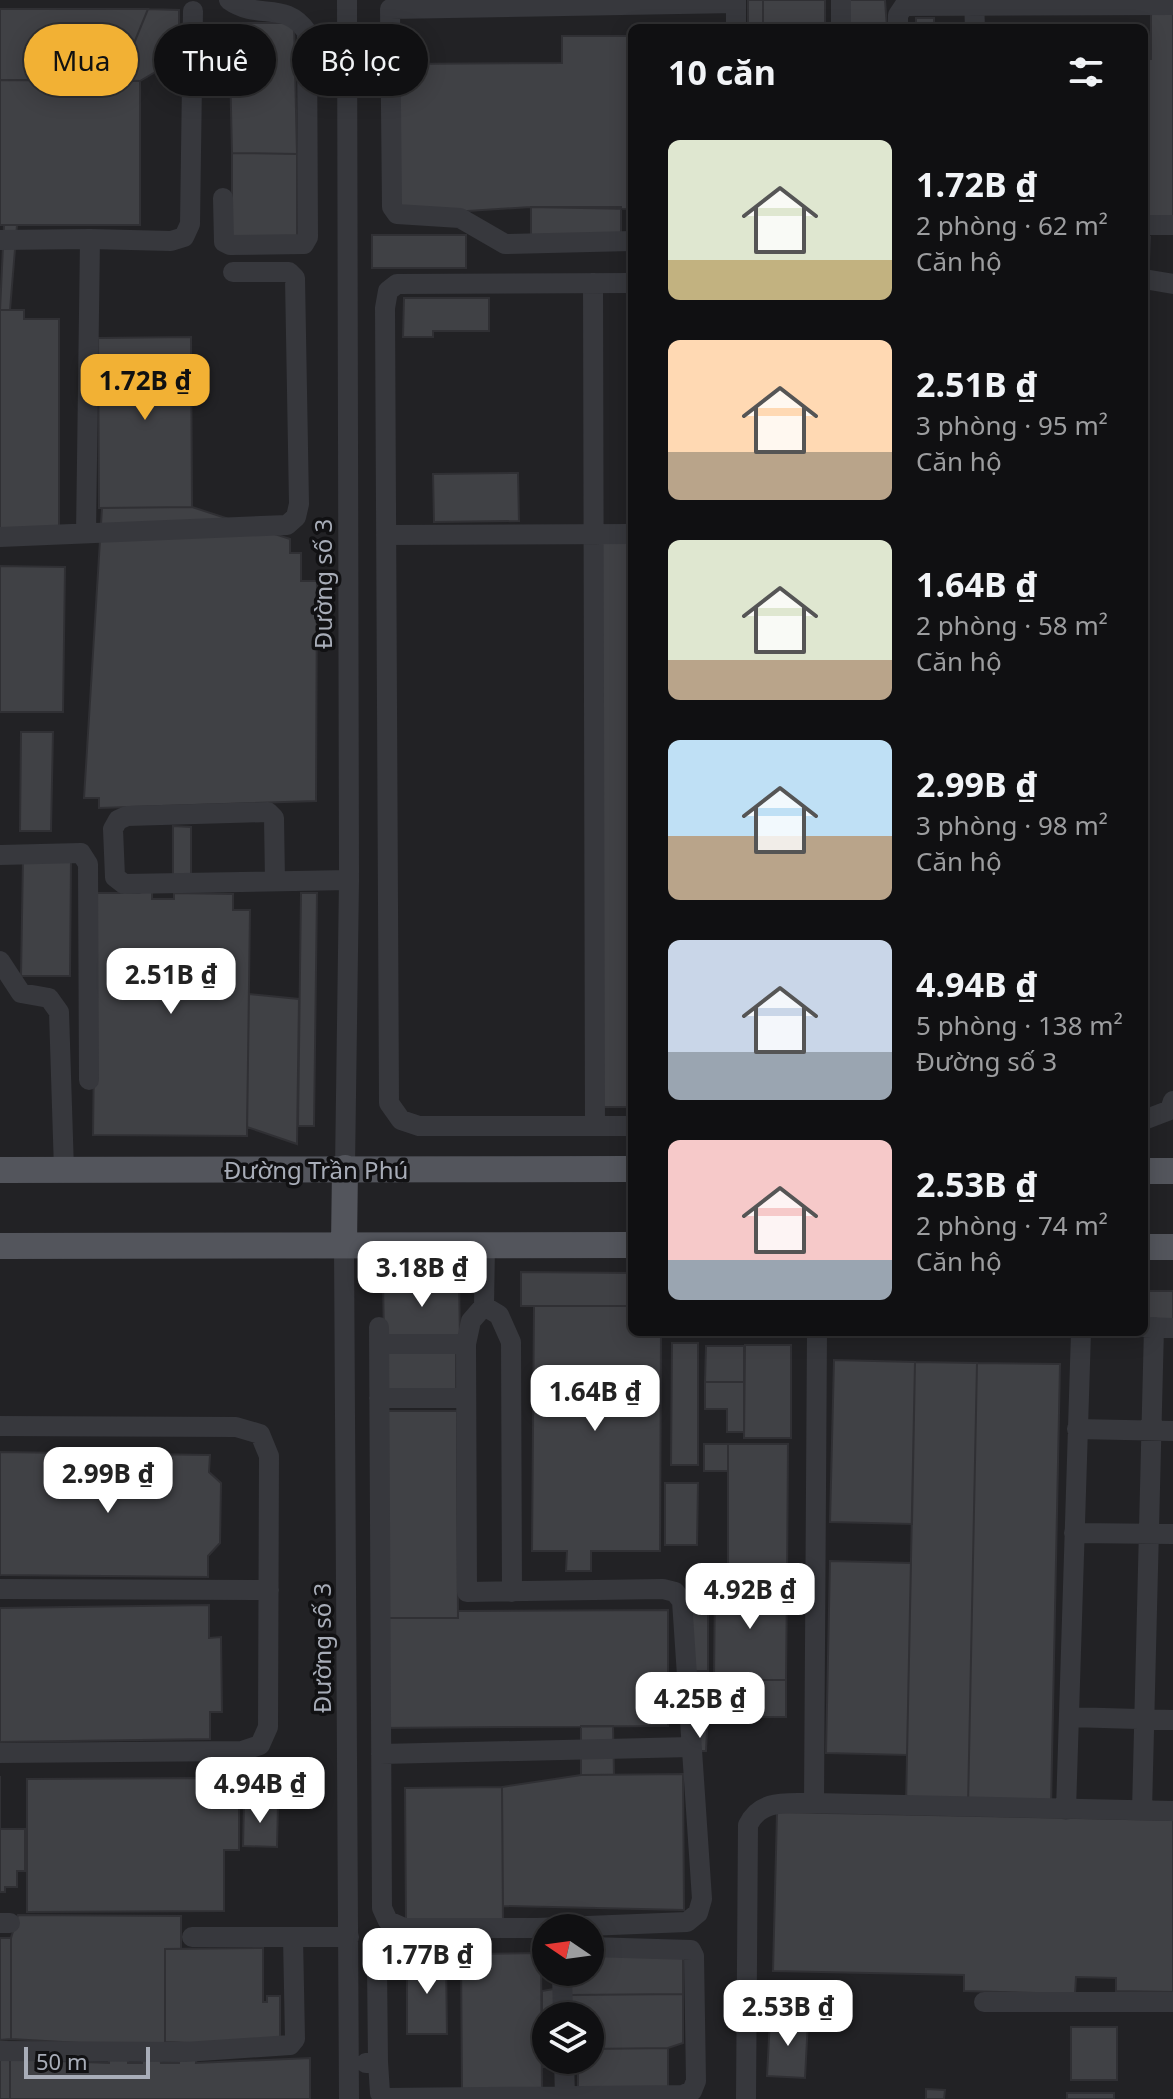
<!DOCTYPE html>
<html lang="vi">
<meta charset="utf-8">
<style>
:root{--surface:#101012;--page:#19191b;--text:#f1f3f6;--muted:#9c9d9f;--line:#303032;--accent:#f2b134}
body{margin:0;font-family:"Noto Sans",sans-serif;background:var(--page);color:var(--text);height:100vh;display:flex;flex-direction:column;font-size:30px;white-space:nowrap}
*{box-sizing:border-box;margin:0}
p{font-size:26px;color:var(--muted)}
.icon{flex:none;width:44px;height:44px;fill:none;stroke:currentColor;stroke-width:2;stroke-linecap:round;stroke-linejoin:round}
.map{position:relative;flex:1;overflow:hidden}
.drawer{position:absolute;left:628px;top:24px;width:520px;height:1312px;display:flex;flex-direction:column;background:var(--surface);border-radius:12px;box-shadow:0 4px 20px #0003,0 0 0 2px var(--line)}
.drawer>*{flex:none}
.guide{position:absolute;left:24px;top:24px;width:484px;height:72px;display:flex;gap:16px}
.needle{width:52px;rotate:283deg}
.buttons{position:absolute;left:532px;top:1914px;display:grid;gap:16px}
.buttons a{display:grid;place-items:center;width:72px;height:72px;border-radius:50%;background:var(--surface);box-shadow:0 4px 20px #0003,0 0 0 2px var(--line);font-size:40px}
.scale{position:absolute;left:24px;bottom:20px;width:126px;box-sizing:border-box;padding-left:8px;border:4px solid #a8adb8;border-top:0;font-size:22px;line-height:28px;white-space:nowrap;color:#a8adb8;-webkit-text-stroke:6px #111113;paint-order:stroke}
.price{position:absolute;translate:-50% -68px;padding:0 18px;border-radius:16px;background:#fff;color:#222;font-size:26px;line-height:52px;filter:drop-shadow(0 2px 4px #0008)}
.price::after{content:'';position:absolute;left:50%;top:48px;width:24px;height:18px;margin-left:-12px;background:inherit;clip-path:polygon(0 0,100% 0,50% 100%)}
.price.selected{background:var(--accent);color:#111}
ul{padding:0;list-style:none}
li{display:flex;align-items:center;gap:24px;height:200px;padding:0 40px}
li span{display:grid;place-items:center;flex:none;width:224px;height:160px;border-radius:12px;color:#555}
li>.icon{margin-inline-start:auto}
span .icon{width:96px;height:96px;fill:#fffc;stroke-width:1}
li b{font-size:34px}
h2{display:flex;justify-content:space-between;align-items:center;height:96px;padding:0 40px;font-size:34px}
.chip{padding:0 28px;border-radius:36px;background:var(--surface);box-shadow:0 4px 20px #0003,0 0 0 2px var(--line);font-size:28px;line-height:72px}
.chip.selected{background:var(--accent);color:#111}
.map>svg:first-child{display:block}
.built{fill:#222225;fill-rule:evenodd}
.building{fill:#404145;stroke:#303034;stroke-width:2}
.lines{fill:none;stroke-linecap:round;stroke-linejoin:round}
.minor{stroke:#37383d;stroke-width:20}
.major{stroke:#53555c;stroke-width:26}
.labels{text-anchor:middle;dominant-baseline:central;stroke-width:7;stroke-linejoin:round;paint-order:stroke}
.street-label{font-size:24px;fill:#a8adb8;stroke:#111113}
</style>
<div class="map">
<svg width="1173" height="2099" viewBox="0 0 1173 2099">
<rect width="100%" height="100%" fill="#161618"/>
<path class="built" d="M 0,0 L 1173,0 L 1173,2099 L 0,2099 ZM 632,28 L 1144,28 L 1144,1332 L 632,1332 ZM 546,1928 L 590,1928 L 590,1972 L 546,1972 ZM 546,2016 L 590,2016 L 590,2060 L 546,2060 Z"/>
<path class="building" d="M 748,0 L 763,0 L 763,28 L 748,28 Z
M 763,0 L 825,0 L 825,28 L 763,28 Z
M 839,0 L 885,0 L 887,28 L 839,28 Z
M 1151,8 L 1173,8 L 1173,222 L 1144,222 L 1144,59 L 1151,59 Z
M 0,9 L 148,9 L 119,80 L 0,80 Z
M 148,9 L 179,10 L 179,58 L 140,81 L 119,80 Z
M 916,18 L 934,18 L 934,26 L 952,28 L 901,28 L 916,26 Z
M 229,23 L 294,23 L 297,154 L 232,153 Z
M 562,36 L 632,36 L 632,209 L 531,207 L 390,216 L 390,64 L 562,63 Z
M 0,80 L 140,81 L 140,225 L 0,225 Z
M 232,153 L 297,154 L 297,241 L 232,241 Z
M 531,207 L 621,207 L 621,237 L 531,237 Z
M 4,225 L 17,225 L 10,310 L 0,310 Z
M 372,235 L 466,235 L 466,268 L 372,268 Z
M 1144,237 L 1150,237 L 1149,261 L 1144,261 Z
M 404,298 L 489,298 L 489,331 L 433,331 L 433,337 L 403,337 Z
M 632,299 L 632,382 L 629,382 L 628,300 Z
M 0,310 L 24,310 L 24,319 L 59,319 L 59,530 L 0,530 Z
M 191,337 L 192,507 L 99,508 L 98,338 Z
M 629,382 L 632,382 L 632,423 L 630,423 Z
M 627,442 L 632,442 L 632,526 L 629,526 Z
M 518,473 L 519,521 L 434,522 L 433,474 Z
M 192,507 L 290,539 L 290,553 L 301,553 L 301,581 L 317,581 L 316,801 L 99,808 L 99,798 L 84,798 L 102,508 Z
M 598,541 L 632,541 L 632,1107 L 596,1107 Z
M 0,566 L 65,567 L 63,712 L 0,712 Z
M 21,732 L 53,732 L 51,831 L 20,831 Z
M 173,826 L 191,827 L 191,879 L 173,879 Z
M 23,858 L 71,858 L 70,976 L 21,976 Z
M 152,888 L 152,899 L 174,899 L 174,893 L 233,894 L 233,910 L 250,910 L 247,1136 L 93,1135 L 96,893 L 139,893 Z
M 301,893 L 317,893 L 314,1126 L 298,1126 Z
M 249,994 L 299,999 L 297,1144 L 247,1127 Z
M 521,1272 L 632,1273 L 632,1306 L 521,1306 Z
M 459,1279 L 460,1339 L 384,1339 L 383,1280 Z
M 1144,1291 L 1173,1291 L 1173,1321 L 1144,1321 Z
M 534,1306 L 632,1306 L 632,1332 L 661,1332 L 660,1551 L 591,1551 L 591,1571 L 566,1571 L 567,1551 L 532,1551 Z
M 672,1343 L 698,1343 L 698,1465 L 671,1465 Z
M 745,1345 L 791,1345 L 791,1438 L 744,1438 Z
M 706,1346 L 744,1346 L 744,1382 L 705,1382 Z
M 456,1349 L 456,1394 L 383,1394 L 382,1350 Z
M 834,1360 L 915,1362 L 912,1524 L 830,1522 Z
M 915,1362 L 977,1363 L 968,1806 L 906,1805 Z
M 977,1363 L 1060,1364 L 1051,1807 L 968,1806 Z
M 705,1382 L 744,1382 L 744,1432 L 727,1432 L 727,1409 L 705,1409 Z
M 384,1411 L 457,1411 L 458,1618 L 386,1618 Z
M 704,1444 L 728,1444 L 728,1471 L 704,1471 Z
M 728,1444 L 788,1444 L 787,1582 L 728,1582 Z
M 0,1452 L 210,1455 L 209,1472 L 221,1483 L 220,1543 L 208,1556 L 208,1577 L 0,1575 Z
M 665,1483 L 698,1483 L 697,1545 L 665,1545 Z
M 830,1561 L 911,1563 L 907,1755 L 826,1753 Z
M 715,1582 L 787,1582 L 786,1680 L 714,1680 Z
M 692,1599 L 708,1599 L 708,1671 L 691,1671 Z
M 209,1605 L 209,1638 L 221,1637 L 222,1712 L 210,1712 L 210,1739 L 0,1742 L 0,1608 Z
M 668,1610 L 668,1726 L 377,1728 L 386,1618 L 458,1618 L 458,1611 Z
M 692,1679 L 705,1679 L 707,1729 L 694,1729 Z
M 746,1680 L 786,1680 L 786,1717 L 746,1717 Z
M 581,1726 L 613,1726 L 614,1775 L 581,1775 Z
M 694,1729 L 707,1729 L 706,1751 L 693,1751 Z
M 250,1763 L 295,1764 L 294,1791 L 249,1790 Z
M 683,1774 L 684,1910 L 503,1906 L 502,1787 L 581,1775 Z
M 0,1776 L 0,1829 L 25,1829 L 25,1871 L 17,1871 L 17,1887 L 5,1887 L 5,1892 L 0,1892 Z
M 206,1778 L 206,1785 L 239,1785 L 239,1850 L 224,1850 L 224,1911 L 27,1912 L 27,1779 Z
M 502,1787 L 503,1923 L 406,1924 L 405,1788 Z
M 244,1803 L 278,1804 L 277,1847 L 243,1846 Z
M 777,1812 L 1173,1820 L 1173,1992 L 1116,1991 L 1116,1978 L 1076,1977 L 1075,1994 L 964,1991 L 964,1975 L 773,1971 Z
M 18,1915 L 181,1916 L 181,1949 L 165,1949 L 165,2048 L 11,2039 L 11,1938 Z
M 0,1938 L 11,1938 L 11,2039 L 0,2040 Z
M 263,1948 L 263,2002 L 267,2002 L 267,1996 L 280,1996 L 280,2040 L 262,2046 L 165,2042 L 165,1949 Z
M 683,1950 L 683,1994 L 570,1995 L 570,1972 L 590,1972 L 590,1951 Z
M 541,1953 L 542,2089 L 462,2090 L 461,1954 Z
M 407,1958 L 446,1958 L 447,2034 L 407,2034 Z
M 570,1986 L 571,2012 L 542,2014 L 542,1991 Z
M 683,1994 L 683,2043 L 668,2048 L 590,2049 L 590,2016 L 571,2016 L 570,1995 Z
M 770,2019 L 808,2021 L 805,2078 L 767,2076 Z
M 1071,2027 L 1117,2027 L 1117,2080 L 1071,2080 Z
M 542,2042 L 546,2043 L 546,2060 L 578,2060 L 578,2072 L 542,2066 Z
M 668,2048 L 668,2093 L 578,2094 L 578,2060 L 590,2060 L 590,2049 Z
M 179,2055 L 197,2055 L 196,2063 L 310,2058 L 310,2099 L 10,2099 L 10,2059 L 109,2063 L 109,2057 L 128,2057 L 128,2063 L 142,2063 L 142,2057 L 160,2057 L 161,2063 L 179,2063 Z
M 0,2059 L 10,2059 L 10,2099 L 0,2099 Z
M 926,2089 L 945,2090 L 944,2099 L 926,2099 Z
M 1067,2093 L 1114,2093 L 1114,2099 L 1067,2099 Z"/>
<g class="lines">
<path class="minor" d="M 841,0 L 841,28
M 974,0 L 975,28
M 736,28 L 736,0
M 898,28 L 898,15 L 904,6 L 1173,5
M 223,198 L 224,242 L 230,245 L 304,244 L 308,237 L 307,32 C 285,0 259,21 229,0
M 1144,225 L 1173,225
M 0,240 L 90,239
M 632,241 L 505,244 L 460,218 L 397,214 L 392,207 L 390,9 L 736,3
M 1144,279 L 1173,284
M 593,283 L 595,1126
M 632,283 L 397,284 L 388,291 L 385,308 L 389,1103 L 401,1120 L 419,1126 L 632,1126
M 86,534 L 90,239 L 171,241 L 184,237 L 190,224 L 193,11
M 386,535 L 632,534
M 0,537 L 287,525 L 296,517 L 299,504 L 295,278 L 289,272 L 233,272
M 0,855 L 81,853 L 88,864 L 89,1080
M 275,881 L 274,818 L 268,812 L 127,816 L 118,820 L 113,829 L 115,877 L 124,884 L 349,880
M 0,961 L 21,993 L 49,998 L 59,1012 L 64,1170
M 1144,1120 L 1170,1110 L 1173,1101
M 345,1168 L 349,880 L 347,0
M 344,1245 L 349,2099
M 485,1245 L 484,1306 L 499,1315 L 511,1342 L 512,1592
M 379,1327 L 382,1908 L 388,1921 L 404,1928 L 537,1928 L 687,1922 L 698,1913 L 702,1899 L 682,1601 L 675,1592 L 663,1589 L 467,1592 L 466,1344 L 471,1321 L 484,1306
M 1144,1327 L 1173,1328
M 817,1332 L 814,1803 L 1173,1811
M 379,1344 L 466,1344
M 379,1398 L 466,1398
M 0,1426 L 236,1427 L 260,1434 L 269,1456 L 268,1727 L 260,1745 L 242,1751 L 0,1753
M 1077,1429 L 1173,1431
M 1074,1533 L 1173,1534
M 0,1589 L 269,1590
M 1069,1717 L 1173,1720
M 381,1754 L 691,1747
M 1066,1810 L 1081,1332
M 1142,1811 L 1154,1327
M 0,1923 L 10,1923
M 192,1937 L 349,1937
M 562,1972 L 563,2016
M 984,2002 L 1173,2002
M 0,2051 L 185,2052 L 290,2045 L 295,2039 L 293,1937
M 564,2060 L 565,2096
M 378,2062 L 380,2093 L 385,2098 L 683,2095 L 692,2091 L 696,2081 L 694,1956 L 691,1950 L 590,1947
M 366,2063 L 378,2062 L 377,1965 L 382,1957 L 456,1953
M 746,2099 L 748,1825 C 761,1798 788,1804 814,1803"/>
<path class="major" d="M 0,1170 L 632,1169
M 1144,1171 L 1173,1171
M 344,1245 L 345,1168
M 0,1246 L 632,1245
M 1144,1247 L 1173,1247"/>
</g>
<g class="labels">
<g class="street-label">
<text transform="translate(322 584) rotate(-90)">Đường số 3</text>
<text x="316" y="1169">Đường Trần Phú</text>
<text transform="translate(321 1648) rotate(-90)">Đường số 3</text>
</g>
</g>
</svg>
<div class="buttons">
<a><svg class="needle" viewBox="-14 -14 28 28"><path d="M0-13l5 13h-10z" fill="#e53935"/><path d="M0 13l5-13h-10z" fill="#9c9d9f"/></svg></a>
<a><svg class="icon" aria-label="layers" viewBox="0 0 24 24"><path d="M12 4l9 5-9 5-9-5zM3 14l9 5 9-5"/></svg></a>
</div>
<div class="scale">50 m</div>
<b class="price selected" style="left:145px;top:422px">1.72B ₫</b>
<b class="price" style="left:171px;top:1016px">2.51B ₫</b>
<b class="price" style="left:422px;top:1309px">3.18B ₫</b>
<b class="price" style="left:595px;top:1433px">1.64B ₫</b>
<b class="price" style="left:108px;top:1515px">2.99B ₫</b>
<b class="price" style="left:750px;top:1631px">4.92B ₫</b>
<b class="price" style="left:700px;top:1740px">4.25B ₫</b>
<b class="price" style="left:260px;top:1825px">4.94B ₫</b>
<b class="price" style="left:427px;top:1996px">1.77B ₫</b>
<b class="price" style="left:788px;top:2048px">2.53B ₫</b>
<div class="guide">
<a class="chip selected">Mua</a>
<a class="chip">Thuê</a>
<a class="chip">Bộ lọc</a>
</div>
<section class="drawer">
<h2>10 căn<svg class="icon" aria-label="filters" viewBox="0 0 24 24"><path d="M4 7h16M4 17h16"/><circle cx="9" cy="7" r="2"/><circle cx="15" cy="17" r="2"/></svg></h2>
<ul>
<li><span style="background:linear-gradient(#dfe7d0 75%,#c2b280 0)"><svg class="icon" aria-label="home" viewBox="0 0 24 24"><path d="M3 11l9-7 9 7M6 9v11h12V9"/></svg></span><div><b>1.72B ₫</b><p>2 phòng · 62 m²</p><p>Căn hộ</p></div></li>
<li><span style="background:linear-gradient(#ffd9b3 70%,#b9a48a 0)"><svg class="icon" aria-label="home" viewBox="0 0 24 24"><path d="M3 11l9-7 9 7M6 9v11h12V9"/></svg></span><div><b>2.51B ₫</b><p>3 phòng · 95 m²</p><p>Căn hộ</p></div></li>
<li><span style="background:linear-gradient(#dfe7d0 75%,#b9a48a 0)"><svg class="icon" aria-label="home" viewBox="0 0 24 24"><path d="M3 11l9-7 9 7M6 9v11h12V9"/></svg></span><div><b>1.64B ₫</b><p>2 phòng · 58 m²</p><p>Căn hộ</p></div></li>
<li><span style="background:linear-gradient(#bfe0f5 60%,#b9a48a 0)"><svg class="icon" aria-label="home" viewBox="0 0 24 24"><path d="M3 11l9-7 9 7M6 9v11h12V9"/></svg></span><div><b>2.99B ₫</b><p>3 phòng · 98 m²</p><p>Căn hộ</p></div></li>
<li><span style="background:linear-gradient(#c9d6e8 70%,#9aa5b1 0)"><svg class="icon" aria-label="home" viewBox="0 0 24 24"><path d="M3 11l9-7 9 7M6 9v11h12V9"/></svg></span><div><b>4.94B ₫</b><p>5 phòng · 138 m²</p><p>Đường số 3</p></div></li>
<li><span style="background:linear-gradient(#f6c9c9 75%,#9aa5b1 0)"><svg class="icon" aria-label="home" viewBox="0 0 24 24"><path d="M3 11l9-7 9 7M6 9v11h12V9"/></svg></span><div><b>2.53B ₫</b><p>2 phòng · 74 m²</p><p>Căn hộ</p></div></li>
</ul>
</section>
</div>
